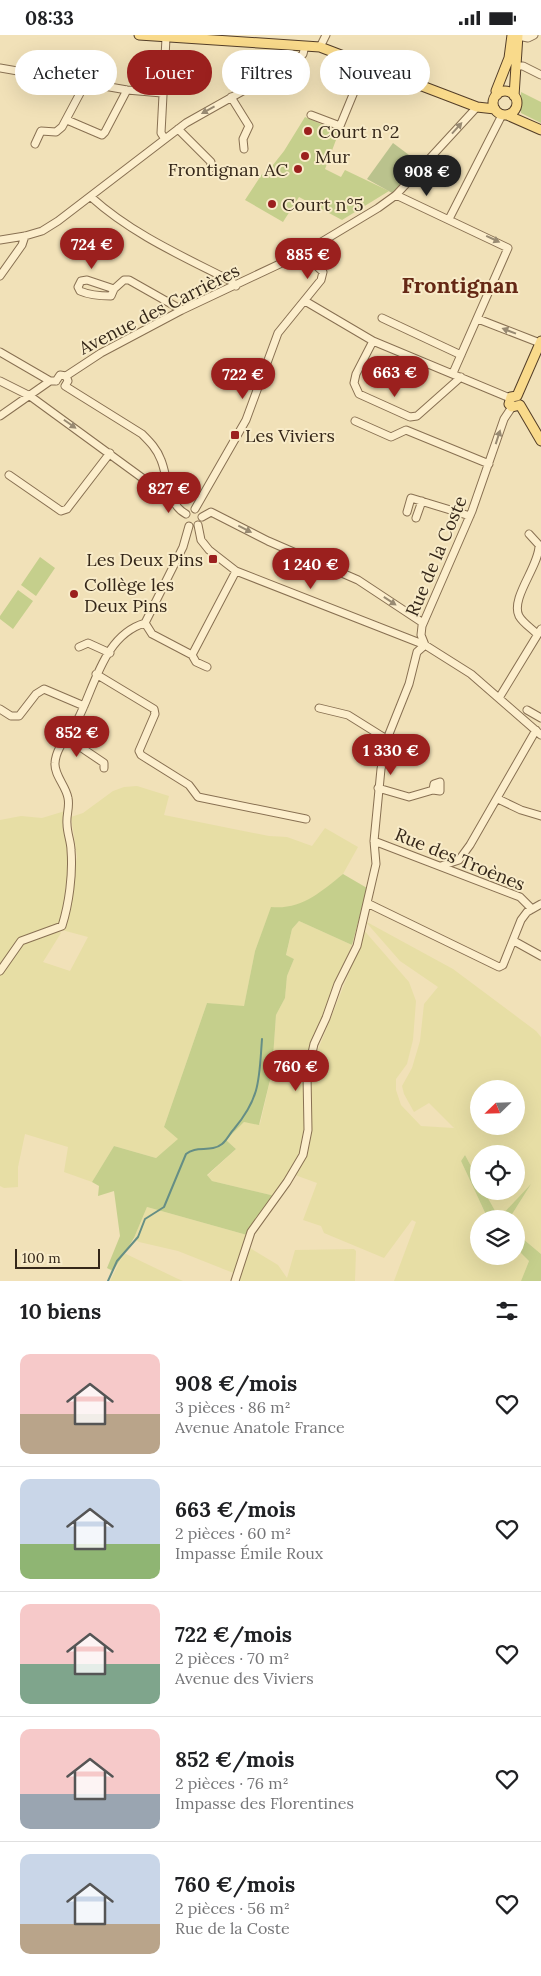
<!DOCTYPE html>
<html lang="fr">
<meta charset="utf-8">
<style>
:root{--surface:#fff;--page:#f2f2f2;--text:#202124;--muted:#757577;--line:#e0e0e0;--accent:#9b201e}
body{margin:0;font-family:Lora,serif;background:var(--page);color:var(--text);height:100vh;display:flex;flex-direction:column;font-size:19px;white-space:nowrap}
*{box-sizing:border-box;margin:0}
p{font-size:16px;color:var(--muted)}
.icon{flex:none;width:28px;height:28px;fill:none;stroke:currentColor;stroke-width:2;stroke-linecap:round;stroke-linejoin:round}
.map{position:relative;height:1246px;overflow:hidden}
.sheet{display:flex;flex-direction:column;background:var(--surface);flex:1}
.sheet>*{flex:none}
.banner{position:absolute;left:15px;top:15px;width:511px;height:45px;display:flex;gap:10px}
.needle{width:32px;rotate:247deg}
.fabs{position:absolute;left:470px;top:1045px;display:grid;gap:10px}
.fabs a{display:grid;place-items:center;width:55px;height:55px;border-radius:50%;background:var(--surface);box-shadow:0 5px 20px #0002;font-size:25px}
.scale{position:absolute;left:15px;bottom:12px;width:85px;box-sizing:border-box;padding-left:5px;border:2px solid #352719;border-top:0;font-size:14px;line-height:18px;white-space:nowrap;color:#352719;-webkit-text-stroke:4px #f8ebc8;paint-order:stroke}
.price{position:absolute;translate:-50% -42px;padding:0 11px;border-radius:18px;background:var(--accent);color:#fff;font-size:16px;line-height:32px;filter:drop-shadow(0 1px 2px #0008)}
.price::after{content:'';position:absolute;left:50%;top:30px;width:15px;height:11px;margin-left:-8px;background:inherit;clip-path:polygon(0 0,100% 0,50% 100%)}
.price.active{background:#222;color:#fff}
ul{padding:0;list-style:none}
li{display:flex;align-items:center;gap:15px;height:125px;padding:0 20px}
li+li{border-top:1px solid var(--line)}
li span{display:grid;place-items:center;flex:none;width:140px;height:100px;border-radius:10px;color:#555}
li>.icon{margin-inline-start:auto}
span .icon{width:60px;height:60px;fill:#fffc;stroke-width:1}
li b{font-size:21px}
h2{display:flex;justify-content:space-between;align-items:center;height:60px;padding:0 20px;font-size:21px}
.chip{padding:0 18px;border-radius:22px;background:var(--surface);box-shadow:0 5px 20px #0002;font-size:18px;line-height:45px}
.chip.active{background:var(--accent);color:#fff}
.status{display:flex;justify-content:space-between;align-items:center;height:35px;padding:0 25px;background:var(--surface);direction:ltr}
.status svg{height:14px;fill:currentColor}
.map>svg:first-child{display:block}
.farmland{fill:#e7dea5;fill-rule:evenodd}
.green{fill:#c5cf8c}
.cemetery{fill:#bac28d}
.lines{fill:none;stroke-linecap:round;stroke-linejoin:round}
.stream{stroke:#658e85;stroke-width:2}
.minor-casing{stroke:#887052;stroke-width:9}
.major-casing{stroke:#543e28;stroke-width:11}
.minor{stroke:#fceecc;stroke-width:7}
.major{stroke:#f9da8b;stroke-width:9}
.oneway{fill:#988a72}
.poi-dot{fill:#9b201e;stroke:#f8ebc8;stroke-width:2}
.labels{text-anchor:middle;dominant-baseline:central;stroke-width:4;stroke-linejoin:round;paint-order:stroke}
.poi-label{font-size:18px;fill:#352719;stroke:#f8ebc8;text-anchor:start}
.street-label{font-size:18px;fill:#352719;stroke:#f8ebc8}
.district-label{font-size:22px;font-weight:bold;fill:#652815;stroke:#f8ebc8}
</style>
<div class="status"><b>08:33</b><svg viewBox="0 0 49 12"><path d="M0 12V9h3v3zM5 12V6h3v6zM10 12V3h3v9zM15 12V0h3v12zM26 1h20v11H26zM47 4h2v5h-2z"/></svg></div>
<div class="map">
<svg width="541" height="1246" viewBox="0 0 541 1246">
<rect width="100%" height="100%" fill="#f1e1b8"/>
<path class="farmland" d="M 137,751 L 169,761 L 164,780 L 269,801 L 287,802 L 312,811 L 325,793 L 358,812 L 343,839 L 312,865 L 284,874 L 271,873 L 255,916 L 244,972 L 207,968 L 164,1092 L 179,1104 L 156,1123 L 114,1111 L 92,1147 L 64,1137 L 68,1112 L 25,1099 L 18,1132 L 18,1152 L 4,1153 L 0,1151 L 0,940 L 22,906 L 57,895 L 61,898 L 43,927 L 70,936 L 88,902 L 62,895 L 77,822 L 71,782 L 83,778 L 113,756 L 124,752 Z
M 65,776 L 63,789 L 69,815 L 68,834 L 62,884 L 56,892 L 34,897 L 19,905 L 0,932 L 0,785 L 21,781 L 42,783 Z
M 299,886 L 352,910 L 337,945 L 305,1033 L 304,1102 L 302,1118 L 275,1161 L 212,1146 L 207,1141 L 236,1114 L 226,1105 L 244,1087 L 260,1089 L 272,1037 L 276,980 L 285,963 L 287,941 L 294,924 L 286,921 L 292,894 Z
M 365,886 L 453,934 L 536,996 L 541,1002 L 541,1219 L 516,1198 L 516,1184 L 509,1184 L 529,1152 L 499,1184 L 484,1156 L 516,1156 L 516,1119 L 479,1119 L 479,1146 L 465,1120 L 461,1126 L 488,1184 L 479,1184 L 479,1221 L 516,1221 L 516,1213 L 529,1226 L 521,1246 L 394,1246 L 416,1187 L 412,1185 L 384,1223 L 324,1198 L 321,1191 L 303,1185 L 317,1148 L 295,1140 L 307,1114 L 311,1032 L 352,930 L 362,893 L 409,947 L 416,966 L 413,1005 L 407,1029 L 396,1044 L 396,1055 L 401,1070 L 421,1091 L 454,1093 L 429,1068 L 414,1077 L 404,1059 L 402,1051 L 412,1033 L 420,1006 L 424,969 L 438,952 L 400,926 ZM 479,1054 L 516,1054 L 516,1091 L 479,1091 Z
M 147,1172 L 247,1200 L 236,1239 L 178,1216 L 139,1207 L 134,1203 Z
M 250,1213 L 278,1230 L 287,1243 L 295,1215 L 354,1214 L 356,1216 L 355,1246 L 237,1246 Z
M 124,1218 L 176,1243 L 183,1246 L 110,1246 Z"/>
<path class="green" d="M 521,57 L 541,67 L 541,88 L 521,78 Z
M 305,82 L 339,97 L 325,134 L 341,142 L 345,135 L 389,156 L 342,185 L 299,162 L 283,187 L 245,165 L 262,139 L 265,140 L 284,116 Z
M 40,522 L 55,533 L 36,561 L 21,550 Z
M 18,555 L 33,566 L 13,594 L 0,584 L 0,581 Z
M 343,839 L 367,853 L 352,910 L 299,886 L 292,894 L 286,920 L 294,924 L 287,941 L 285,963 L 276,980 L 272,1037 L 259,1090 L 244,1087 L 226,1105 L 236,1114 L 207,1140 L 212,1146 L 275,1161 L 247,1200 L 147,1172 L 134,1203 L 113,1236 L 107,1233 L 120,1201 L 114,1156 L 98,1161 L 99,1151 L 92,1147 L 114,1111 L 156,1123 L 178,1104 L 164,1092 L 207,968 L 244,971 L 255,916 L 271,872 C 301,875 321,857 343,839 Z
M 465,1120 L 479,1146 L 479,1156 L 484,1156 L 499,1183 L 531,1149 L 509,1184 L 488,1184 L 461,1126 Z
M 516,1198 L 541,1219 L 541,1246 L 521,1246 L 529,1226 L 516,1213 Z"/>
<path class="cemetery" d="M 393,108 L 417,126 L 419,130 L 394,159 L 367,144 Z"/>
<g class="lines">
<path class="stream" d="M 108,1246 L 117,1226 L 138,1202 L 145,1184 L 164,1172 L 186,1119 C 196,1110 211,1118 222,1109 C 227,1105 230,1098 234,1094 C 261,1062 259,1043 262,1004"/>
<defs>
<path id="minor" d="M 518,1 L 528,3 L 534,0
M 320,12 L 326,0
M 516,31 L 523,31 L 541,40
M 0,33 L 127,55 L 162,58
M 231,62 L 249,91 L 243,104 L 244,114
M 311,80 L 340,91 L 366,28
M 67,85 L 102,100 L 105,97 L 127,55
M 178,94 L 211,127 L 211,133 L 207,136
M 165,104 L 161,98 L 166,3
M 35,109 L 41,96 L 56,97 L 62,92 L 86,47
M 396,160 L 508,213 L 453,338
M 91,162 C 132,199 182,221 231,246 L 236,251
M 449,184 L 502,80
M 0,205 L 25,201 L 42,196 L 58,186 L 186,88 L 296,26 L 303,19 L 305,11
M 0,241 L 22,210 L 25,201
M 114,254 L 111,261 C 101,261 89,260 80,256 L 78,252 L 81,246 L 87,245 L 114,254 L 124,245 L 129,245 L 182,275
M 305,266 L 373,306 L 510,363
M 382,283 L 461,320
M 478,284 L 540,308
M 373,306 L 356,339 L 354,348 L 359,359 L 410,382 L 417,381 L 461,342
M 0,317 L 50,346 L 56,346
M 66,341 L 101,318 L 182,275 L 303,218 L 378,173 L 396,160 L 477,72
M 0,346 L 30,361 L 156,453 L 171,461
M 56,346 L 60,340 L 66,341 L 68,346 L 65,351
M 65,351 L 142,399 C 150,407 157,414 161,425 C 168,442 167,469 186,479
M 0,381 L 50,346
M 355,386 L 391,402 L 406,395 L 489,429
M 9,440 L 61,476 L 67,474 L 110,418
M 195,474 L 246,385 L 278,298 L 321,245 L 323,237 L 309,224
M 407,477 L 411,463 L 470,481
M 202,482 L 211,477 L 268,506 L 358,545 L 423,588
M 416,483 L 422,466
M 198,490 L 201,505 L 209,515 L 236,536 L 425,610 L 471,639 L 541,700
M 529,499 L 539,510 C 540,530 510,563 519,581 C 523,588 531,593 536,598
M 145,588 L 152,599 L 192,620 L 196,627 L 207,632
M 425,610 L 421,600 L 422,591 L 472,476 L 504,384 L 512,372
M 79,612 L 88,608 L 110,618
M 192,620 L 236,536
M 96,639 L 154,674 L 155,679 L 139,716 L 141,720 L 189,750 L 198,762 L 306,784
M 499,663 L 541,594
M 319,673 L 348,680 L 388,705
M 0,674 L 11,681 L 19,681 L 36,659 L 44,654 L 84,671
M 527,675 L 541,683
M 67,703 L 104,728 L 104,733
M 378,753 L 409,762 L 433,755 L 440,756 L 440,747 L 434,749 L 433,755
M 498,764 L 521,775 L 541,781
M 374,806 L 520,862 L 532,874
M 441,831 L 459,825 L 470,810 L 536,695
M 367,868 L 499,932 L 503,930 L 521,885 L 527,877 L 541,869
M 514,906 L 541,921
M 0,936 L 21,906 L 62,891 C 69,869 73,839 71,815 C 71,807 67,798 67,789 C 66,780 70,772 68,763 C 66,751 54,740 55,728 C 56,711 71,698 78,684 C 95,651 104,600 145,588 L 183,512 L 189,491
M 235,1246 L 251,1197 L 287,1147 L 303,1120 L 308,1095 L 307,1040 L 314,1009 L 326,983 L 338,949 L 357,911 L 376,829 L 374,806 L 381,734 L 389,699 L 409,649 L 417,617 L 425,610"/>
<path id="major" d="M 139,0 L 320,12 L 477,72 L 495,74
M493 68a12 12 0 1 1 24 0a12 12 0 1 1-24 0Z
M 497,60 L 496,56 L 509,23 L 512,0
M 514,61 L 518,0
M 507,80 L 541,95
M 517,361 L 541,306
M 517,361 L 511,362 L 509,369 L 512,372 L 520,370
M 520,370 L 541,406"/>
</defs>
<use href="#minor" class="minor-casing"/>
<use href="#major" class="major-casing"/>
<use href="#minor" class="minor"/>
<use href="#major" class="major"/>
</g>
<defs><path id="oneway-solid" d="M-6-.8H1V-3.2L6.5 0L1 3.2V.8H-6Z" transform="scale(1.25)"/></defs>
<g class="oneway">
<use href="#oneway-solid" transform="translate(208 75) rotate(151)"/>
<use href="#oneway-solid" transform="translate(457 93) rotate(-48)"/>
<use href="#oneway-solid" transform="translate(493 204) rotate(25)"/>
<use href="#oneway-solid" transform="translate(509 296) rotate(-159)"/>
<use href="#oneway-solid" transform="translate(70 389) rotate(35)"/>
<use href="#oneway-solid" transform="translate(498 402) rotate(-72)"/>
<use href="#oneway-solid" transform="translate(245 494) rotate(27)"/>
<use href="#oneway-solid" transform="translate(390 566) rotate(34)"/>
</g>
<g class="poi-dot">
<circle cx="308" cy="96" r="5"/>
<circle cx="305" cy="121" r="5"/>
<circle cx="298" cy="134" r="5"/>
<circle cx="272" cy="169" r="5"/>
<rect x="230" y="395" width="10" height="10" rx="2.5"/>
<rect x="208" y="519" width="10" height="10" rx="2.5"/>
<circle cx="74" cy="559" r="5"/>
</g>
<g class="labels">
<g class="poi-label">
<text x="318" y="96">Court n°2</text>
<text x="315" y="121">Mur</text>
<text x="288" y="134" text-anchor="end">Frontignan AC</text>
<text x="282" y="169">Court n°5</text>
<text x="245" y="400">Les Viviers</text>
<text x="203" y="524" text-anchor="end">Les Deux Pins</text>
<text x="84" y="549">Collège les<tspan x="84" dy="21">Deux Pins</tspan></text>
</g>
<g class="street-label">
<text transform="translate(159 274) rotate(-27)">Avenue des Carrières</text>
<text transform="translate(436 521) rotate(-67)">Rue de la Coste</text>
<text transform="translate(460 824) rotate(22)">Rue des Troènes</text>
</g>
<g class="district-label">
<text x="460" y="250">Frontignan</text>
</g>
</g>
</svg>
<div class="fabs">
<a><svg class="needle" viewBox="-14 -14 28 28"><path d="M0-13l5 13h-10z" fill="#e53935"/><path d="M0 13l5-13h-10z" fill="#757577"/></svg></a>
<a><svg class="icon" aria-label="locate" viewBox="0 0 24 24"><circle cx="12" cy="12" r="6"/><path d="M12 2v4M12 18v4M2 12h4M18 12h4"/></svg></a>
<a><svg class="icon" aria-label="layers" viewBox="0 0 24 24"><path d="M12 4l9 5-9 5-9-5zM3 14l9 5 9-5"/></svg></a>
</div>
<div class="scale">100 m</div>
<b class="price active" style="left:427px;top:162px">908 €</b>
<b class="price" style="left:92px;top:235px">724 €</b>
<b class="price" style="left:308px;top:245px">885 €</b>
<b class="price" style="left:395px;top:363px">663 €</b>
<b class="price" style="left:243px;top:365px">722 €</b>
<b class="price" style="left:169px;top:479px">827 €</b>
<b class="price" style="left:311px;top:555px">1 240 €</b>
<b class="price" style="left:77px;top:723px">852 €</b>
<b class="price" style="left:391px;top:741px">1 330 €</b>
<b class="price" style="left:296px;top:1057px">760 €</b>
<div class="banner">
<a class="chip">Acheter</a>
<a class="chip active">Louer</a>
<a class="chip">Filtres</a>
<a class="chip">Nouveau</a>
</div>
</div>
<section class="sheet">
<h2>10 biens<svg class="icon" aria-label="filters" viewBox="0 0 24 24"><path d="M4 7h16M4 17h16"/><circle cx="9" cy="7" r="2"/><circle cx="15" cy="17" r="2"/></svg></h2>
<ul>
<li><span style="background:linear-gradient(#f6c9c9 60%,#b9a48a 0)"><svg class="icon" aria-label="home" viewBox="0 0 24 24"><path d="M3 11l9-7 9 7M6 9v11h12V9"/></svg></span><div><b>908 €/mois</b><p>3 pièces · 86 m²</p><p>Avenue Anatole France</p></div><svg class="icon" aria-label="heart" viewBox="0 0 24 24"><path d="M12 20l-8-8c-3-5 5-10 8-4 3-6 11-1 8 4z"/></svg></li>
<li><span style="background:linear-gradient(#c9d6e8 65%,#8fb573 0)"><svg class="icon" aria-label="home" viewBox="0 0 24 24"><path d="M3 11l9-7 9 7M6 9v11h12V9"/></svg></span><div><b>663 €/mois</b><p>2 pièces · 60 m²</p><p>Impasse Émile Roux</p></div><svg class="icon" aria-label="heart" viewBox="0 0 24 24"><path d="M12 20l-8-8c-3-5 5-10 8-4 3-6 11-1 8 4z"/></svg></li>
<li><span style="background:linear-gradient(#f6c9c9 60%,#7fa58c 0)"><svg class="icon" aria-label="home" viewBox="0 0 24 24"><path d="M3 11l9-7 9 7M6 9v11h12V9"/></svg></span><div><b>722 €/mois</b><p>2 pièces · 70 m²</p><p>Avenue des Viviers</p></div><svg class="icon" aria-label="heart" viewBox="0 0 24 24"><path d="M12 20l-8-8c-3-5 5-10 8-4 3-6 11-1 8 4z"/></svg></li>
<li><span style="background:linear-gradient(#f6c9c9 65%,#9aa5b1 0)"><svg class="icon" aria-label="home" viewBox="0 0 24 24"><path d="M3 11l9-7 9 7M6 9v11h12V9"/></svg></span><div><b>852 €/mois</b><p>2 pièces · 76 m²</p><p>Impasse des Florentines</p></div><svg class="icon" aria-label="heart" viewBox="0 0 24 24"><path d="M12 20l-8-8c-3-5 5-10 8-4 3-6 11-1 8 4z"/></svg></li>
<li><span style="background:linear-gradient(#c9d6e8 70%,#b9a48a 0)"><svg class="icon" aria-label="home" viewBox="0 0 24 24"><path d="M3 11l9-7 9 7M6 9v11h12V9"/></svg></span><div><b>760 €/mois</b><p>2 pièces · 56 m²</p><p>Rue de la Coste</p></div><svg class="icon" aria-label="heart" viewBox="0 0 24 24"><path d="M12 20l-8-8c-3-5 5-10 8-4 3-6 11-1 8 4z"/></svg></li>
</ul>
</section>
